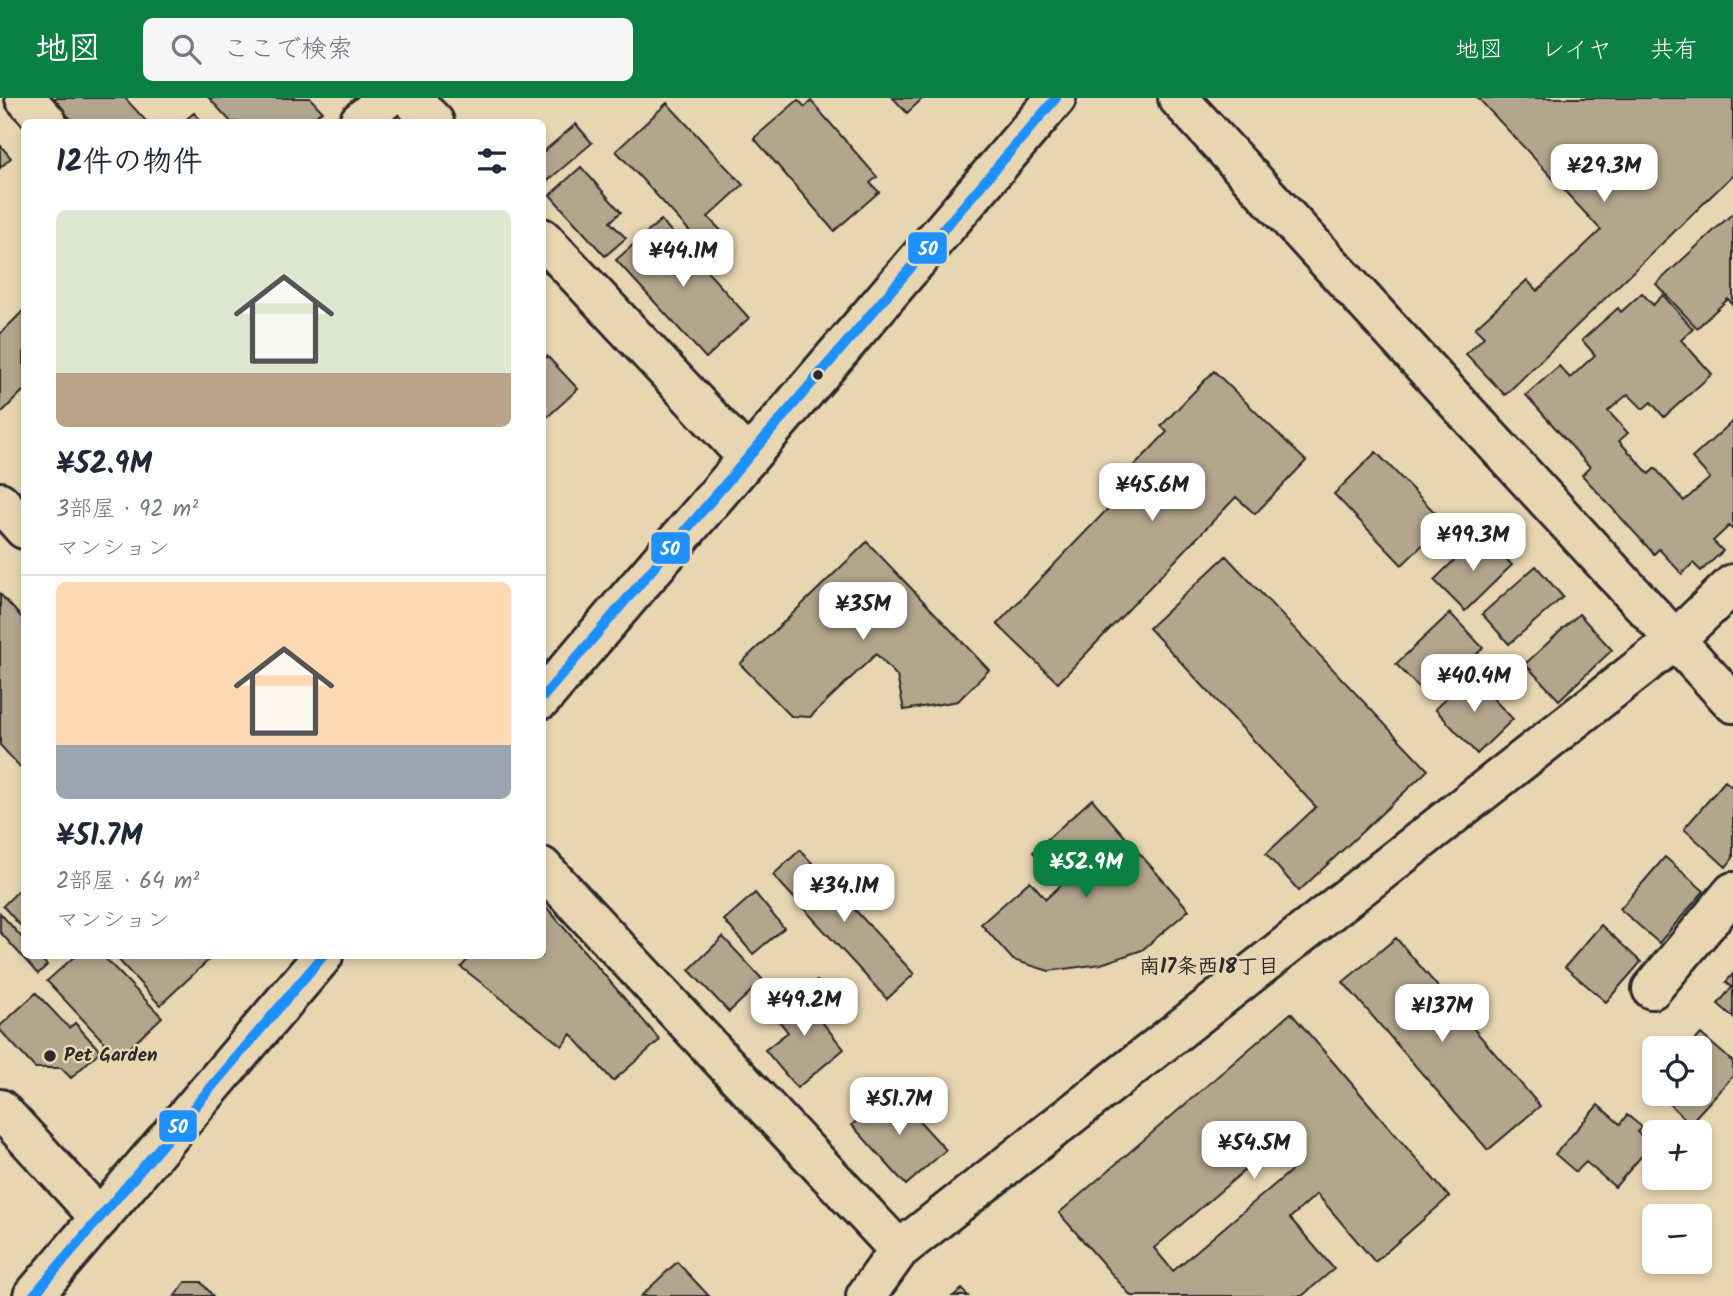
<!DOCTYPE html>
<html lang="ja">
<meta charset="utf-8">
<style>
:root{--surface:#fff;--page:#f6f6f7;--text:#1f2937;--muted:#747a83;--line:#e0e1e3;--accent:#0b8043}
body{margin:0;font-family:Kalam,"Klee One",sans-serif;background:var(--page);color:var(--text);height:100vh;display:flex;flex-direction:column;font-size:26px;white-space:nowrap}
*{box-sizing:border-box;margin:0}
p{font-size:23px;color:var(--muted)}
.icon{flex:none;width:38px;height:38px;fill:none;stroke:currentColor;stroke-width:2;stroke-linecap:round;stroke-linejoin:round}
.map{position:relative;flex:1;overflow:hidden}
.details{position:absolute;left:21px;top:21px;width:525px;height:840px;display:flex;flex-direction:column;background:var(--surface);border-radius:10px;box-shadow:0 4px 10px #0003}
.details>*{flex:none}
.fabs{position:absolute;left:1642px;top:938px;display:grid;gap:14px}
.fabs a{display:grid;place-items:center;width:70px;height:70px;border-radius:10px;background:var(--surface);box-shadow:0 4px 10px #0003;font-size:35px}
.price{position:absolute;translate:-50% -60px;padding:0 16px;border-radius:14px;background:#fff;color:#222;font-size:23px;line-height:46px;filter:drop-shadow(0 2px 4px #0008)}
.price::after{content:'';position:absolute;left:50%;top:42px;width:21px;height:16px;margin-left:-10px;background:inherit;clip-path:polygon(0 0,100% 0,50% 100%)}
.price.on{background:var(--accent);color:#fff}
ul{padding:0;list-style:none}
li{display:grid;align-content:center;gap:14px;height:371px;padding:0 35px}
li+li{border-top:2px solid var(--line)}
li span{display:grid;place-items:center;height:217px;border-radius:10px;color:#555}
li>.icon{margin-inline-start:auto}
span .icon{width:126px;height:126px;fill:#fffc;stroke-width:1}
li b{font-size:30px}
h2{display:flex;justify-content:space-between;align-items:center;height:84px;padding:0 35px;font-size:30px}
header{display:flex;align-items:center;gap:42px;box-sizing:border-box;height:98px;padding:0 35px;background:var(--accent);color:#fff}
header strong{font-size:33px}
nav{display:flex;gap:38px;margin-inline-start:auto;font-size:24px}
.search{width:490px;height:63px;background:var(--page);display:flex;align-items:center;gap:18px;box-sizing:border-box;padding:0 24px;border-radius:10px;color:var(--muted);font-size:26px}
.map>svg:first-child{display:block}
.building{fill:#b3a68d;stroke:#2b2b2b;stroke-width:2;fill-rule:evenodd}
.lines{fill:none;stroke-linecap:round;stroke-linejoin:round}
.street-casing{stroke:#2b2b2b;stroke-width:44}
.primary-casing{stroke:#2b2b2b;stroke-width:44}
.street{stroke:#e8d6b3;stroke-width:38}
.primary{stroke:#e8d6b3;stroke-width:38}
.bus-1-casing{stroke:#e8d6b3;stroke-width:16}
.bus-1{stroke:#1e90ff;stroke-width:10}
.bus-dot{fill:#2b2b2b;stroke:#e8d6b3;stroke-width:2.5}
.labels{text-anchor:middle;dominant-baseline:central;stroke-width:5;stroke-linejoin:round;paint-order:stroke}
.poi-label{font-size:19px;font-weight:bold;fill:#2b2b2b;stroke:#e8d6b3;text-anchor:start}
.neighbourhood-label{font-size:21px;font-weight:bold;fill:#2b2b2b;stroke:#e8d6b3}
.line-badge{stroke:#e8d6b3;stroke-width:2.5}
.badge-label{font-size:19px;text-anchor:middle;font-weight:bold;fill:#fff}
</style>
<header>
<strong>地図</strong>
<div class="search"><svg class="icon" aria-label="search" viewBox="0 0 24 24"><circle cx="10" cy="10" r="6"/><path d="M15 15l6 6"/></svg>ここで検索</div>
<nav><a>地図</a><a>レイヤ</a><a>共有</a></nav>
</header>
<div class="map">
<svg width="1733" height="1198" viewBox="0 0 1733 1198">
<rect width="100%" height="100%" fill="#e8d6b3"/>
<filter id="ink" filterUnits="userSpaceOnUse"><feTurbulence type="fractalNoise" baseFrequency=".0143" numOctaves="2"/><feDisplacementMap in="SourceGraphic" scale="14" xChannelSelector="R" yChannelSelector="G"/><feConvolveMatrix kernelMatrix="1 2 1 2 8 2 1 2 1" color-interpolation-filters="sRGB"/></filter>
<g filter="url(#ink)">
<path class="building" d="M 50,0 L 125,0 L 146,23 L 144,24 L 74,24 Z
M 209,0 L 310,0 L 322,13 L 309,24 L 231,24 Z
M 893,0 L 923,0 L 907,15 Z
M 1478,0 L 1733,0 L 1733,77 L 1505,297 L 1466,256 L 1484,239 L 1475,230 L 1527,182 L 1537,193 L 1601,132 Z
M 798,2 L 805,9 L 811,3 L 877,79 L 870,85 L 879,94 L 834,133 L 754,40 Z
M 667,5 L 743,87 L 708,119 L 724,136 L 724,147 L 717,153 L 706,151 L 616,53 Z
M 194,15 L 202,24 L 183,24 Z
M 576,26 L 592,45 L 545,85 L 542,82 L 542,55 Z
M 0,47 L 11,60 L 0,70 Z
M 581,69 L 621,114 L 610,124 L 626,140 L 605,158 L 550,97 Z
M 1733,115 L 1733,207 L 1728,201 L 1697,230 L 1656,186 Z
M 661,122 L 749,220 L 706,260 L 616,162 Z
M 1642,195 L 1653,207 L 1663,197 L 1693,231 L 1681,242 L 1712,276 L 1664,319 L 1651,304 L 1643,311 L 1628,296 L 1608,313 L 1628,335 L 1619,343 L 1649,376 L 1655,370 L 1684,403 L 1710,380 L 1692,360 L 1733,323 L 1733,432 L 1729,428 L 1713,443 L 1723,453 L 1701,473 L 1693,465 L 1682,476 L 1659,451 L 1654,456 L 1582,377 L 1590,369 L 1526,297 L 1559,268 L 1570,280 L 1595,257 L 1582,242 L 1618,210 L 1621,214 Z
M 24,212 L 24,292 L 0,316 L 0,236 Z
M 547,258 L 578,291 L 542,324 L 542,260 L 544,262 Z
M 1214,273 L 1306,363 L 1255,416 L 1236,399 L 1058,585 L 997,526 L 1123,395 L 1115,388 L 1167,334 L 1161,328 Z
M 1376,354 L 1445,425 L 1402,467 L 1334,396 Z
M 1481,436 L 1512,467 L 1465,513 L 1434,482 Z
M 867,444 L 989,572 L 958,603 L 904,612 L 897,578 L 876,556 L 810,619 L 791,618 L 740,566 Z
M 1226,458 L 1428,672 L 1299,793 L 1266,756 L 1316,709 L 1149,530 Z
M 1536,468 L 1563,499 L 1509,546 L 1482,516 Z
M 0,496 L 24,522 L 24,673 L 0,647 Z
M 1450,515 L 1483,550 L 1430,601 L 1396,566 Z
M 1579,516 L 1612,552 L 1559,602 L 1525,566 Z
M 1470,577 L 1513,621 L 1477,656 L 1435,611 Z
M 1725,683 L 1733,690 L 1733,760 L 1726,769 L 1684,731 Z
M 1092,701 L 1189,812 L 1142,852 L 1101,866 L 1049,873 L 1013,862 L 981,826 L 1030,783 L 1046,801 L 1061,787 L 1033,754 Z
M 800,752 L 914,876 L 887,901 L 773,777 Z
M 1665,759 L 1704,793 L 1659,845 L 1620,811 Z
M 21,790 L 24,794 L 24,832 L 3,808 Z
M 755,795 L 784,830 L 753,856 L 724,822 Z
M 542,804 L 660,942 L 613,983 L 571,936 L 562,948 L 461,869 L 471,858 L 542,858 Z
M 0,815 L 24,842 L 24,858 L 38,858 L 47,867 L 38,876 L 0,834 Z
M 1601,827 L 1641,864 L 1606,904 L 1565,869 Z
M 723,839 L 763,882 L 729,914 L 689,872 Z
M 1396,840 L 1540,1008 L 1488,1052 L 1343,884 Z
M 75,858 L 103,858 L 162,919 L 119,960 L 47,883 Z
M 115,858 L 209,858 L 211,860 L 160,907 Z
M 1733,876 L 1733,919 L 1718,906 L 1732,889 L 1726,884 Z
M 817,883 L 830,898 L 813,913 L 844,951 L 797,990 L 765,952 L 788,934 L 775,918 Z
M 36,895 L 69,930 L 75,925 L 100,953 L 71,980 L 61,970 L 35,970 L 0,932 L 0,928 Z
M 1291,915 L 1449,1099 L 1375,1164 L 1317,1096 L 1290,1120 L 1334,1171 L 1302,1198 L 1131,1198 L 1059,1115 ZM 1273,1048 L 1293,1071 L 1173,1173 L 1154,1150 Z
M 1701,936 L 1733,964 L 1733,978 L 1690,1025 L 1658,996 L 1699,996 L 1699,950 L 1688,950 Z
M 890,991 L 946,1052 L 906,1087 L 852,1027 Z
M 1598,1007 L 1620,1026 L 1627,1017 L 1642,1029 L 1637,1034 L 1651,1047 L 1615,1089 L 1586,1064 L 1576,1074 L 1555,1056 Z
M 677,1164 L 709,1198 L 641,1198 Z
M 185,1184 L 201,1184 L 213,1198 L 175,1198 Z
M 962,1191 L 968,1198 L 953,1198 Z"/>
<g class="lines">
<defs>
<path id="street" d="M 25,0 L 47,24
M 410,0 L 434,24
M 1178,0 L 1733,605
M 359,24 L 387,0
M 542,140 L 748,360
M 0,404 L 24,431
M 542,769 L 899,1152
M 1652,891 L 1733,794
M 0,1011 L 100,1120
M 866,1198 L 899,1152 L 1674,543 L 1733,486"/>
<path id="primary" d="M 542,601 L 1056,0
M 33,1198 L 323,858"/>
</defs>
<use href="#street" class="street-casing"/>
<use href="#primary" class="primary-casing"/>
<use href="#street" class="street"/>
<use href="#primary" class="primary"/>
<defs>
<path id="bus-1" d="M 542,600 L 1056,0
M 33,1198 L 323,858"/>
</defs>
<use href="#bus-1" class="bus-1-casing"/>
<use href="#bus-1" class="bus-1"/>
</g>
</g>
<g class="bus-dot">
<circle cx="818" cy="277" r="6"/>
<circle cx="50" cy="958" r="7"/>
</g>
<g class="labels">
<g class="poi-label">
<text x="64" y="958">Pet Garden</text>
</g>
<g class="neighbourhood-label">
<text x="1209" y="869">南17条西18丁目</text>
</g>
</g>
<g class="line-badge">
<rect x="907" y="133" width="41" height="34" rx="7" fill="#1e90ff"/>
<rect x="650" y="433" width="41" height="34" rx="7" fill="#1e90ff"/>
<rect x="158" y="1011" width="40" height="34" rx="7" fill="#1e90ff"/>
</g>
<g class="badge-label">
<text x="928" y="157">50</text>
<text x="670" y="457">50</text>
<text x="178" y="1035">50</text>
</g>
</svg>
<div class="fabs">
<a><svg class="icon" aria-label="locate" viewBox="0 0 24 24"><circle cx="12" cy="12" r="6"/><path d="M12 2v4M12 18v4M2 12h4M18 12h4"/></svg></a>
<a>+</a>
<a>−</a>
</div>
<b class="price" style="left:1604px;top:106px">¥29.3M</b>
<b class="price" style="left:683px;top:191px">¥44.1M</b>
<b class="price" style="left:1152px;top:425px">¥45.6M</b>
<b class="price" style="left:1473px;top:475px">¥99.3M</b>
<b class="price" style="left:863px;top:544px">¥35M</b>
<b class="price" style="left:1474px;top:616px">¥40.4M</b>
<b class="price on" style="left:1086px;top:802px">¥52.9M</b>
<b class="price" style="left:844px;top:826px">¥34.1M</b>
<b class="price" style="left:804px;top:940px">¥49.2M</b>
<b class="price" style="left:1442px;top:946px">¥137M</b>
<b class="price" style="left:899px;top:1039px">¥51.7M</b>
<b class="price" style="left:1254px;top:1083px">¥54.5M</b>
<section class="details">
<h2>12件の物件<svg class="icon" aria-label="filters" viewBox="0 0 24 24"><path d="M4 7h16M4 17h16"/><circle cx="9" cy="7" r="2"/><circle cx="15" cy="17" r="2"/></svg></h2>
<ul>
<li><span style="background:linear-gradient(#dfe7d0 75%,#b9a48a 0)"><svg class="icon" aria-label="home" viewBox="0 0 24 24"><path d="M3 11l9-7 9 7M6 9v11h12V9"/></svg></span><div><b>¥52.9M</b><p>3部屋 · 92 m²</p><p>マンション</p></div></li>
<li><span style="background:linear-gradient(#ffd9b3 75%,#9aa5b1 0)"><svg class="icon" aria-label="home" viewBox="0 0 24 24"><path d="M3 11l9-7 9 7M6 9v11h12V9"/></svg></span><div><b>¥51.7M</b><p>2部屋 · 64 m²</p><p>マンション</p></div></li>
</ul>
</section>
</div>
